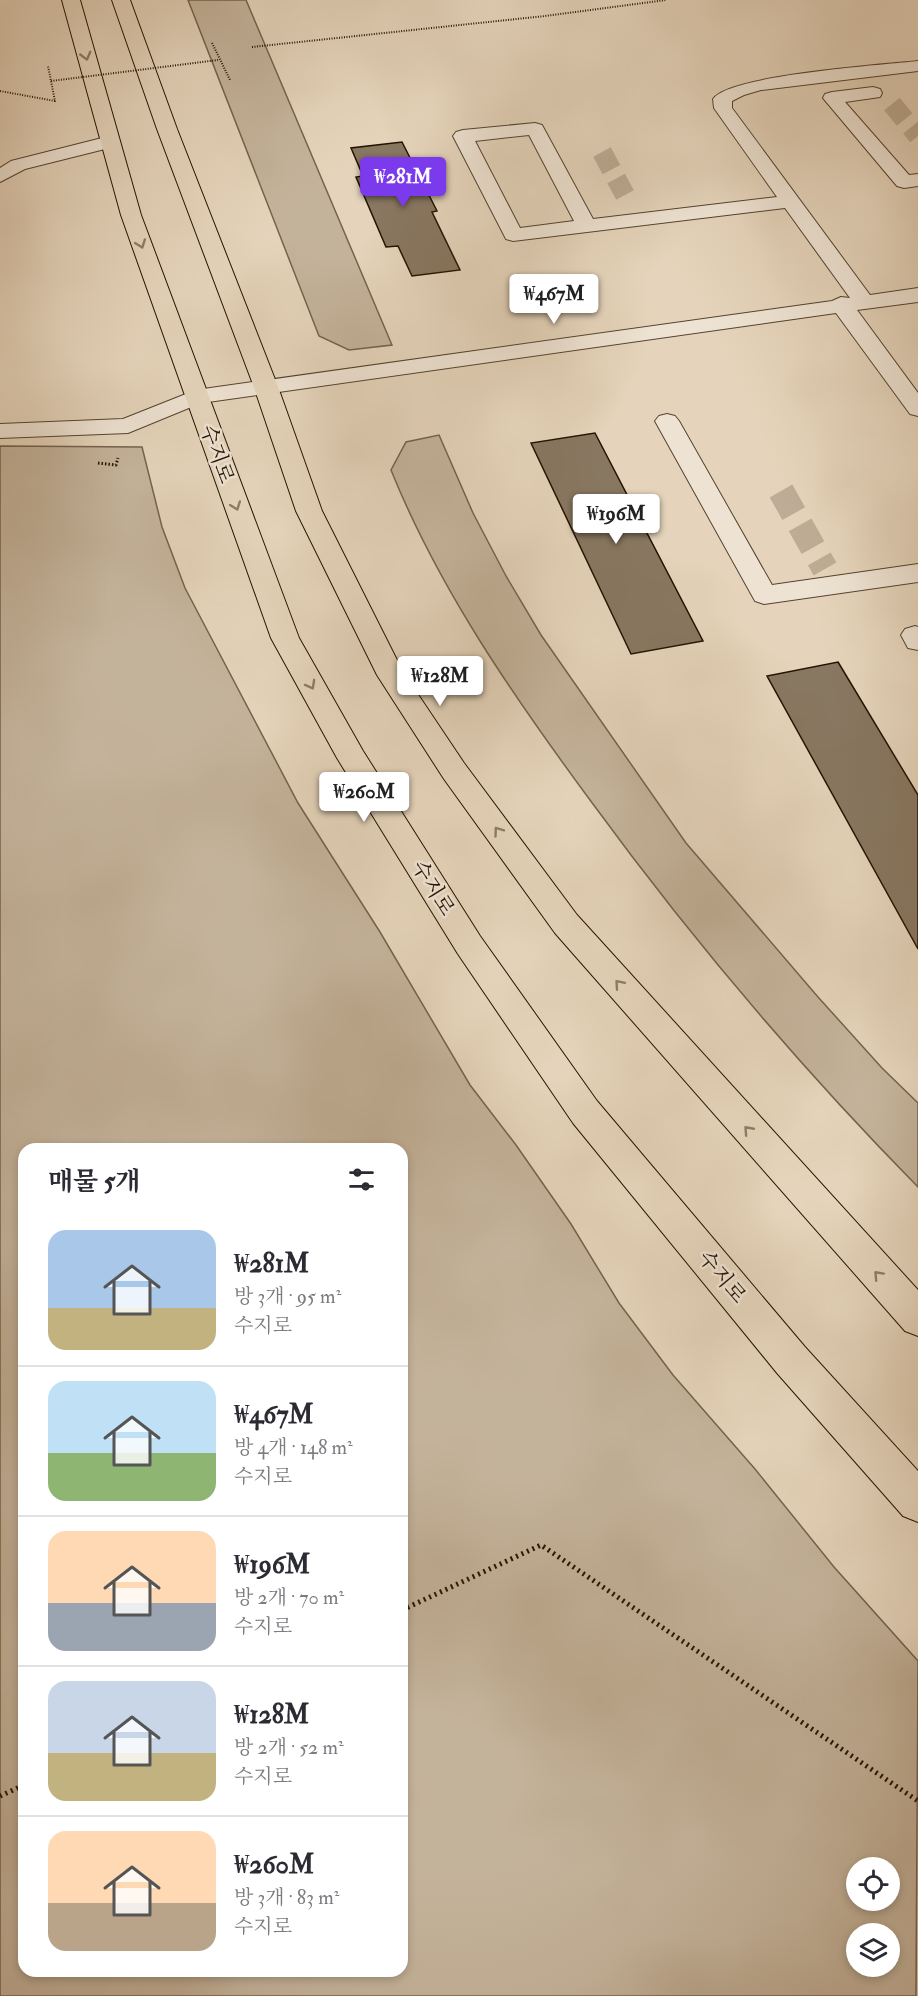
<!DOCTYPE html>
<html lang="ko">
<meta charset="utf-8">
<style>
:root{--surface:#fff;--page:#f2f2f3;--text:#2b2b33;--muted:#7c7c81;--line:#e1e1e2;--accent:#7c3aed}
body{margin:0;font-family:"IM FELL Double Pica","Noto Serif KR",serif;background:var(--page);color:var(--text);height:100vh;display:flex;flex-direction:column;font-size:22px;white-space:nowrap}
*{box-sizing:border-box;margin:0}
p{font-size:20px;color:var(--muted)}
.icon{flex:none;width:33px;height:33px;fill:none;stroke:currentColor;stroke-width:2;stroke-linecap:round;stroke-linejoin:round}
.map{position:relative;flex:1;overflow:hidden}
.sheet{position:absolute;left:18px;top:1143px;width:390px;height:834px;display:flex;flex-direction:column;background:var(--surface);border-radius:18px;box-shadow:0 3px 9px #0003}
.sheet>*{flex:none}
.tools{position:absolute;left:846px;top:1857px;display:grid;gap:12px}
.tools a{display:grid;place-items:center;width:54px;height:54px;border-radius:50%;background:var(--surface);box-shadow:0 3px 9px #0003;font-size:30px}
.price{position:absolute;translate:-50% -51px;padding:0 14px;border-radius:6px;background:#fff;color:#222;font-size:20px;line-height:39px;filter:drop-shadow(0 2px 3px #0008)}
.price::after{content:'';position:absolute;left:50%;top:36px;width:18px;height:14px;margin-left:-9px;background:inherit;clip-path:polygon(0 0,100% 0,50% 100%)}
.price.selected{background:var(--accent);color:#fff}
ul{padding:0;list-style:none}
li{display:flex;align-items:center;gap:18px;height:150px;padding:0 30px}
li+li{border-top:2px solid var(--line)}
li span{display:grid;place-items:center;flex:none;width:168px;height:120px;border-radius:18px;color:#555}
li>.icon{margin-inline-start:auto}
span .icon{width:72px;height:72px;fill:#fffc;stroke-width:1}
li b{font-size:26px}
h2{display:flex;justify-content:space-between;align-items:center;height:72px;padding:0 30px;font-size:26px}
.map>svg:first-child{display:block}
.green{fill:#c4b39b;stroke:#74634e;stroke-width:1.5;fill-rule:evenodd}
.building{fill:#887761;stroke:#241300;stroke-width:1.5}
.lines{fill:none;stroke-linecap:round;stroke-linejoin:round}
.minor-tunnel-far1{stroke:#bead96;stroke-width:20;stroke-dasharray:20 10;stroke-linecap:butt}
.minor-tunnel{stroke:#bead96;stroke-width:26;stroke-dasharray:26 13;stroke-linecap:butt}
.minor-casing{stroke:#54432f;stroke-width:2}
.major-casing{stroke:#241300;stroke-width:2}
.path-far2{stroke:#241300;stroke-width:2;stroke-dasharray:1 1.5;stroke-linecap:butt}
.path-far1{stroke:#241300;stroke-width:3;stroke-dasharray:1.5 2;stroke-linecap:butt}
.path{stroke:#241300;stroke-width:5;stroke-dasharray:2 4;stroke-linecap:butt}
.minor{fill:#eee3d3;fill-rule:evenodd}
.major{fill:#e5d4bb;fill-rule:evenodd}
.path-bridge{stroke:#241300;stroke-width:2;stroke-dasharray:1 1.5;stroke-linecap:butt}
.oneway{stroke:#8e7d67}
.labels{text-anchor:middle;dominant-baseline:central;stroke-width:5;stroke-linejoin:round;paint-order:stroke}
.street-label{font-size:21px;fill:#241300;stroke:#eee3d3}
</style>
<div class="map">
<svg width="918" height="1996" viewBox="0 0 918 1996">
<rect width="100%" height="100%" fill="#e5d4bb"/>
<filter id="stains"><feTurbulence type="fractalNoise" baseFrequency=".00333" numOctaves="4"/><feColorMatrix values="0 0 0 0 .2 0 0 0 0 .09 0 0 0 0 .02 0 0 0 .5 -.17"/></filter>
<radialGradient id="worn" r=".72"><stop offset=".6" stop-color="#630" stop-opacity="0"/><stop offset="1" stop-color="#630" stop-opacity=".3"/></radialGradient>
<path class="green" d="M 188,0 L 246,0 L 392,345 L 349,350 L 319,336 Z
M 439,435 L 473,513 L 506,576 L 541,635 L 686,843 L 818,997 L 882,1068 L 918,1103 L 918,1187 C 799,1066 690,937 590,800 C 514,697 439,589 391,470 L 406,442 Z
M 0,446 L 142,447 L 162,527 L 185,588 L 298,803 L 380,932 L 470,1085 L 516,1145 L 571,1224 L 619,1303 L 673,1375 L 755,1469 L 834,1567 L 918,1661 L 916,1996 L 0,1996 ZM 24,1149 L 402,1149 L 402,1971 L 24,1971 ZM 856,1868 L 890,1868 L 890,1900 L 856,1900 ZM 856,1934 L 890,1934 L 890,1966 L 856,1966 Z"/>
<path class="building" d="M 402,142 L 437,211 L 432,212 L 460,270 L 412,276 L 398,246 L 386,247 L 356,177 L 363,176 L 351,148 Z
M 595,433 L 703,641 L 631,654 L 531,443 Z
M 838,662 L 918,795 L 918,949 L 767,676 Z"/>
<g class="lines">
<path class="minor-tunnel-far1" d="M 892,104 L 918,136
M 602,152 L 625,195"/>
<path class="minor-tunnel" d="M 781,491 L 825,569"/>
<defs>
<path id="minor" d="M 918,61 L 918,71 L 761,90 L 744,95 L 732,101 L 732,108 L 870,295 L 918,288 L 918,302 L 857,310 L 918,393 L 918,416 L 910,414 L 836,313 L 201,403 L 128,433 L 0,438 L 0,424 L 123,419 L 196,390 L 832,301 L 841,297 L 850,298 L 785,208 L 513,241 L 506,239 L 453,136 L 456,132 L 463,130 L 535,123 L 542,125 L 593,219 L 777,197 L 714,108 L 713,99 C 729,75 883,65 918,61 ZM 529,135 L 574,221 L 520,228 L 475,141 Z
M 873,87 L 880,89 L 882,93 L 880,97 L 845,102 L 909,175 L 918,174 L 918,186 L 904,188 L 897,186 L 823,98 L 825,94 L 832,92 Z
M 110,136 L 117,138 L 120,142 L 117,146 L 25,169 L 0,182 L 0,168 L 11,161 Z
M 667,414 L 675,416 L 679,421 L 772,585 L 918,564 L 918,582 L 764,604 L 755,601 L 655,421 L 659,416 Z
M 915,626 L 918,627 L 918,650 L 908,648 L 901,635 L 905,629 Z"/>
<path id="major" d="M 62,0 L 80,0 L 141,215 L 299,638 L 363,751 L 480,936 L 597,1101 L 805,1347 L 918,1471 L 918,1522 L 903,1516 L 777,1373 L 573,1123 L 458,954 L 337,758 L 271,638 L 121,215 Z
M 112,0 L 130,0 L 177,129 L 278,387 L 322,511 L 403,672 L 464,763 L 577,915 L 918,1290 L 918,1336 L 905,1331 L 555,933 L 444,779 L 377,675 L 296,511 L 254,387 L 157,129 Z"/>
</defs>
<use href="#minor" class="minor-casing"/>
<use href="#major" class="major-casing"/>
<path class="path-far2" d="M 212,43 L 230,80
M 252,47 L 545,16 L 666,0
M 0,91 L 55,101 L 48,66"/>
<path class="path-far1" d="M 98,463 L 116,465 L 118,458"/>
<path class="path" d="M 402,1610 L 541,1545 L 918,1801
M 0,1796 L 24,1785"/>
<use href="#minor" class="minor"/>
<use href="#major" class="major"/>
<path class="path-bridge" d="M 51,81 L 218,60"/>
</g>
<defs><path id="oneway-chevron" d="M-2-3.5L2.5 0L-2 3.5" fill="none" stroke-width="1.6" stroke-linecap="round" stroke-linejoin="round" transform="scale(1.5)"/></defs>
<g class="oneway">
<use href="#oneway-chevron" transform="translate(86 56) rotate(75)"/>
<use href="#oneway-chevron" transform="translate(141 244) rotate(70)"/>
<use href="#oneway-chevron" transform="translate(236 506) rotate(70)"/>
<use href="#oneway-chevron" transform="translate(311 685) rotate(61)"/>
<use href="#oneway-chevron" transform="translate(498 831) rotate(-126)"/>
<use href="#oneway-chevron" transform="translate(619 984) rotate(-131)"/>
<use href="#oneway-chevron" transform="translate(748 1130) rotate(-132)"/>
<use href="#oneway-chevron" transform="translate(878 1275) rotate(-133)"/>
</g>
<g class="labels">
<g class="street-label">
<text transform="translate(217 454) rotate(70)">수지로</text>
<text transform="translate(433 888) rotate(58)">수지로</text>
<text transform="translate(722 1277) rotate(50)">수지로</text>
</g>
</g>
<rect width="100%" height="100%" filter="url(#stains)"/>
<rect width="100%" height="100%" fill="url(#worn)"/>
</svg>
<div class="tools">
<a><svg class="icon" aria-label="locate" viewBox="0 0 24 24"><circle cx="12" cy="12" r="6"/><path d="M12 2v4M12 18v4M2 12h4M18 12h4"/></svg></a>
<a><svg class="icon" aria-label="layers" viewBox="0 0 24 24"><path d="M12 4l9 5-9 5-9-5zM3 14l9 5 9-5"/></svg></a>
</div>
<b class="price selected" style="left:403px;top:208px">₩281M</b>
<b class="price" style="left:554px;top:325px">₩467M</b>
<b class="price" style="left:616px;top:545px">₩196M</b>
<b class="price" style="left:440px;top:707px">₩128M</b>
<b class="price" style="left:364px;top:823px">₩260M</b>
<section class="sheet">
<h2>매물 5개<svg class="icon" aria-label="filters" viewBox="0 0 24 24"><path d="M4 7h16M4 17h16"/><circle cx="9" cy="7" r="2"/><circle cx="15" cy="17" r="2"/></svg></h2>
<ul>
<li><span style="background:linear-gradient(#a9c7e8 65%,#c2b280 0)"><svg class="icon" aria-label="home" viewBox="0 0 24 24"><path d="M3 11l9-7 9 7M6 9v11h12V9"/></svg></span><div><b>₩281M</b><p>방 3개 · 95 m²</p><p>수지로</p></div></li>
<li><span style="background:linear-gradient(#bfe0f5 60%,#8fb573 0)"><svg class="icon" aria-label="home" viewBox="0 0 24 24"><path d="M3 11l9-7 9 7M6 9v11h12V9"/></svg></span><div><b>₩467M</b><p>방 4개 · 148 m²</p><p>수지로</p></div></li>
<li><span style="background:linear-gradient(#ffd9b3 60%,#9aa5b1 0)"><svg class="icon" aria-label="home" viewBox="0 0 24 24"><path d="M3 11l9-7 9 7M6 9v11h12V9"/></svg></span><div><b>₩196M</b><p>방 2개 · 70 m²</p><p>수지로</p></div></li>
<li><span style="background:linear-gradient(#c9d6e8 60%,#c2b280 0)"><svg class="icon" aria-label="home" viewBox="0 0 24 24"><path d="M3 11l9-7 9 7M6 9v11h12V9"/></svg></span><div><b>₩128M</b><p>방 2개 · 52 m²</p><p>수지로</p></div></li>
<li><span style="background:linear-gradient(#ffd9b3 60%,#b9a48a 0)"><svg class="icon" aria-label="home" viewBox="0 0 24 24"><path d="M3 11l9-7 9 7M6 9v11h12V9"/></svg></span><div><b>₩260M</b><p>방 3개 · 83 m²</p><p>수지로</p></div></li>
</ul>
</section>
</div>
